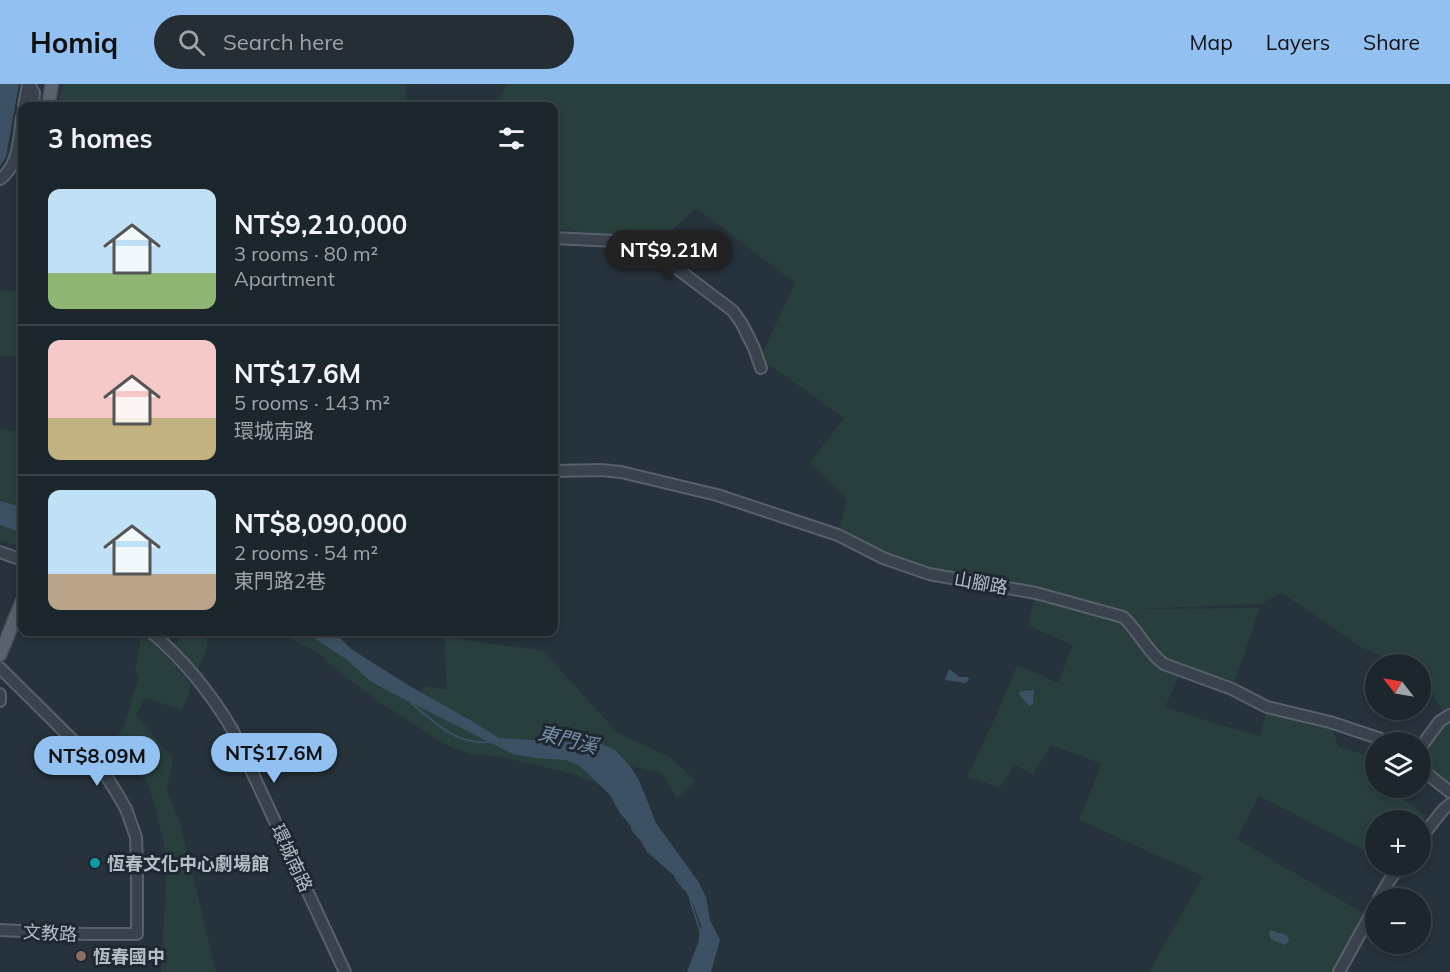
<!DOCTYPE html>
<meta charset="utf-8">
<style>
:root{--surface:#1c262d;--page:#252e35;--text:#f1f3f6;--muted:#a0a5aa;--line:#3a4349;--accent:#92c0f0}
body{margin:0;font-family:Mulish,"Noto Sans TC",sans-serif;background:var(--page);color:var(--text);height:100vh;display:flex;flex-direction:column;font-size:22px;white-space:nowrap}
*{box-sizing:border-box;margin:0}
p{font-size:20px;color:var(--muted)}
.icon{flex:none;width:33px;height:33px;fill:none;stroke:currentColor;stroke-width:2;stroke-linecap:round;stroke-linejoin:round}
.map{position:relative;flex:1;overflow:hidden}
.panel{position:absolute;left:18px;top:18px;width:540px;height:534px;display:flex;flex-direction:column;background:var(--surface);border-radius:12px;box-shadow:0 3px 9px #0003,0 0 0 2px var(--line)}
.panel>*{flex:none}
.needle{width:39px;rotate:301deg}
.controls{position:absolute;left:1365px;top:570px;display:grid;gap:12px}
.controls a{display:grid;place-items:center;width:66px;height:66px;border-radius:50%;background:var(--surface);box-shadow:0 3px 9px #0003,0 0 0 2px var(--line);font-size:30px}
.price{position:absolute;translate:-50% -51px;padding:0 14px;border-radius:21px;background:var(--accent);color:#111;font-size:20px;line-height:39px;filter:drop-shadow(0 2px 3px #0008)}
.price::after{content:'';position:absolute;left:50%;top:36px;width:18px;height:14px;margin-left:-9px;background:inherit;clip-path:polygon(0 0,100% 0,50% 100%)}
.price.active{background:#222;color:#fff}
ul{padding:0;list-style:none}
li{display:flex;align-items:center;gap:18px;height:150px;padding:0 30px}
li+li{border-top:2px solid var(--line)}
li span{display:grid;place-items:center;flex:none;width:168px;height:120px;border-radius:12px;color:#555}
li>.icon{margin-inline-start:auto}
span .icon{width:72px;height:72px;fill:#fffc;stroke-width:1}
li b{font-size:26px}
h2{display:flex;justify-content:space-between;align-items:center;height:72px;padding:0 30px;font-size:26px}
header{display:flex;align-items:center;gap:36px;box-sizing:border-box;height:84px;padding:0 30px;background:var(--accent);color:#111}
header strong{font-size:28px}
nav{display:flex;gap:33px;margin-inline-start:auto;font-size:21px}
.search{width:420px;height:54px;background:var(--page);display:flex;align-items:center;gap:15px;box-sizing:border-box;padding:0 21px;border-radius:33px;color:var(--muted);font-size:22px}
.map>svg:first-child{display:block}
.green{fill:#293f3e}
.water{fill:#3d5164}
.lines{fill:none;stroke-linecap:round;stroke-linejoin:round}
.stream{stroke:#3d5164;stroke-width:2}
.minor-casing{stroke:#58616b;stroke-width:14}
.major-casing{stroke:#464f59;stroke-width:15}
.minor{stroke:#3a434d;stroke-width:10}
.major{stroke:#58636d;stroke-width:12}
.culture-dot{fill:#0f9aa8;stroke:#1f2832;stroke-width:2}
.education-dot{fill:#8d6e63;stroke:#1f2832;stroke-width:2}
.labels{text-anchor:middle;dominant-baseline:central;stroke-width:6;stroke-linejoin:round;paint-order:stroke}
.street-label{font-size:18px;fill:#b6bec8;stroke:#1f2832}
.poi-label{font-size:18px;font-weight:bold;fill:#b6bec8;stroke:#1f2832;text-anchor:start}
.water-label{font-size:20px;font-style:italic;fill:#7992a9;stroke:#1f2832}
</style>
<header>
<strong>Homiq</strong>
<div class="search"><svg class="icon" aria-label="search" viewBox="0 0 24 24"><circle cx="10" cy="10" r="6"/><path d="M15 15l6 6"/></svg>Search here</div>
<nav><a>Map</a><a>Layers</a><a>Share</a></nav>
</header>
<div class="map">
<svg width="1450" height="888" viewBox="0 0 1450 888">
<rect width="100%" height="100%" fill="#26323c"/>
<path class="green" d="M 62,0 L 405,0 L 408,22 L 58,22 Z
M 507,0 L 1450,0 L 1450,700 L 1421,679 L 1421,669 L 1445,632 L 1421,588 L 1420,580 L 1402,580 L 1361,563 L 1282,509 L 1260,520 L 1133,525 L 1260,524 L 1232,605 L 1181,587 L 1165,623 L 1220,641 L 1260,652 L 1267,623 L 1330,638 L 1338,662 L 1375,674 L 1376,704 L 1389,704 L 1389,705 L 1426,732 L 1421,739 L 1420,736 L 1376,736 L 1375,772 L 1259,712 L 1237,755 L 1363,829 L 1334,888 L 1149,888 L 1203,792 L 1079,736 L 1102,680 L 1051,661 L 1033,691 L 1015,681 L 1000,703 L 967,693 L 1001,621 L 1017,581 L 1058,599 L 1073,561 L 1028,542 L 1036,510 L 929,490 L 838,451 L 847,416 L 810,379 L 844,334 L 760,274 L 795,199 L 696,124 L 661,156 L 554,145 L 554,22 L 495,22 Z
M 0,206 L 22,208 L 22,272 L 0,272 Z
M 0,345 L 22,348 L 22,460 L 17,461 L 0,457 Z
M 189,548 L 206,548 L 207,563 L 198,587 L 174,560 Z
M 277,548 L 335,548 L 343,559 L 412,619 L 425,602 L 447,606 L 444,553 L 543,567 L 618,649 L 671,674 L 696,697 L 677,715 L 662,689 L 615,679 L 601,701 L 570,689 L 497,672 L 469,670 L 442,659 L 378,617 L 334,584 L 318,568 Z
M 147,554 L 176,582 L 190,600 L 189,611 L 182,626 L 145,614 L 136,631 L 173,675 L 167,706 L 180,738 L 216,888 L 161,888 L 165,819 L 166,779 L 164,761 L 155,722 L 148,701 L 115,656 L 124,642 L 139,592 L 135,587 L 141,555 Z"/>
<path class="water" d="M 0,0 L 19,0 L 6,73 L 0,82 Z
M 0,417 L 22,423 L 22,449 L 0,441 Z
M 305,548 L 334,548 L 351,565 L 413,604 L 470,636 L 499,654 L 601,660 L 615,666 L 630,682 L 639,696 L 656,739 L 698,797 L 706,813 L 710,836 L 720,856 L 711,888 L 687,888 L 698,859 L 701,842 L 694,822 L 679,796 L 647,768 L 636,748 L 620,729 L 610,711 L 580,682 L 566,676 L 536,674 L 513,670 L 394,610 L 370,597 L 346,575 Z
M 949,585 L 960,593 L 968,593 L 969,596 L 965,599 L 945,596 Z
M 1034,606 L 1033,620 L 1029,622 L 1019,610 L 1020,607 Z
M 1271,846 L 1288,852 L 1289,858 L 1284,861 L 1271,855 L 1269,849 Z"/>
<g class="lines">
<path class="stream" d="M 411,619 C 435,638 455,661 489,658
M 632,741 L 632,745 L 639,754
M 675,793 L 684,805
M 690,815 L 701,850"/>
<defs>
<path id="minor" d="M 29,0 L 34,9 L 33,22
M 24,22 L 28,0
M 0,95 C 19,82 19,54 22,33
M 554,154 L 635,158 L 652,168 L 671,180 L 733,227 L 742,240 L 754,264 L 761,284
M 554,387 L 601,386 L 621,388 L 717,411 L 838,451 L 883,474 L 929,490 L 1036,509 L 1123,533 C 1139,547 1147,568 1164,580 L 1232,605 L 1267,623 L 1330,638 L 1381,655 L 1387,658
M 0,468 L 22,476
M 151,548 C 184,576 210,608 232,645 L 345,888
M 0,584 L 101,684 L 115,706 L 126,725 L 136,753 L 137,780 L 137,850 L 86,850 L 0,846
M 0,610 L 0,617
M 1420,664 L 1440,637 L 1450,631
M 1420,684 L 1450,708
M 1420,755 L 1443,726 L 1450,720
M 1379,814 L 1389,797 L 1400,782
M 1339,888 L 1376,821"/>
<path id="major" d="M 48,22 L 52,0
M 0,571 L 22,517"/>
</defs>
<use href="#minor" class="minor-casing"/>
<use href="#major" class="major-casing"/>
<use href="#minor" class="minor"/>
<use href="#major" class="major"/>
</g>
<circle class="culture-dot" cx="95" cy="779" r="6"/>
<circle class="education-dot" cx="81" cy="872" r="6"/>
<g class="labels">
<g class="street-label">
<text transform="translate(981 499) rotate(10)">山腳路</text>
<text transform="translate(292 774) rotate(65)">環城南路</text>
<text transform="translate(50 849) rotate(3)">文教路</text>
</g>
<g class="poi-label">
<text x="107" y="779">恆春文化中心劇場館</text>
<text x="93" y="872">恆春國中</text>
</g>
<g class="water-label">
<text transform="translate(568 655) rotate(14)">東門溪</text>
</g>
</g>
</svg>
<div class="controls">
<a><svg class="needle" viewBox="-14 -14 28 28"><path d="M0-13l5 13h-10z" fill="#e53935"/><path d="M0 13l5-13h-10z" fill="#a0a5aa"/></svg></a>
<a><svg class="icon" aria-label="layers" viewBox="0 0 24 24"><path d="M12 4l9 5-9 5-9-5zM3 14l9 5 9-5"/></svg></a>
<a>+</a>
<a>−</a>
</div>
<b class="price active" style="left:669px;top:197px">NT$9.21M</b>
<b class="price" style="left:274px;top:700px">NT$17.6M</b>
<b class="price" style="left:97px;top:703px">NT$8.09M</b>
<section class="panel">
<h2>3 homes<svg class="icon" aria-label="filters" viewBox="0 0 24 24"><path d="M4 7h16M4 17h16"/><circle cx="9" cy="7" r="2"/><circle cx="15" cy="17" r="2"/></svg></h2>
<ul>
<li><span style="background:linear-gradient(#bfe0f5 70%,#8fb573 0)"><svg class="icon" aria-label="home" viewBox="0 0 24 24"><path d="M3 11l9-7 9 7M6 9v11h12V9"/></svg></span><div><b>NT$9,210,000</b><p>3 rooms · 80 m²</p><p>Apartment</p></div></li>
<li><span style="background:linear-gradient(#f6c9c9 65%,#c2b280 0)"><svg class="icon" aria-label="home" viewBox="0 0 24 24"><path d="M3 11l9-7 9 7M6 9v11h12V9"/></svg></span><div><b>NT$17.6M</b><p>5 rooms · 143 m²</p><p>環城南路</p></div></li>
<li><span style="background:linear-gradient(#bfe0f5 70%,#b9a48a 0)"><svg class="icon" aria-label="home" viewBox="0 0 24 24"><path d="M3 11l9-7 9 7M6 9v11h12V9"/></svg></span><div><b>NT$8,090,000</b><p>2 rooms · 54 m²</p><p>東門路2巷</p></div></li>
</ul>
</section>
</div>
